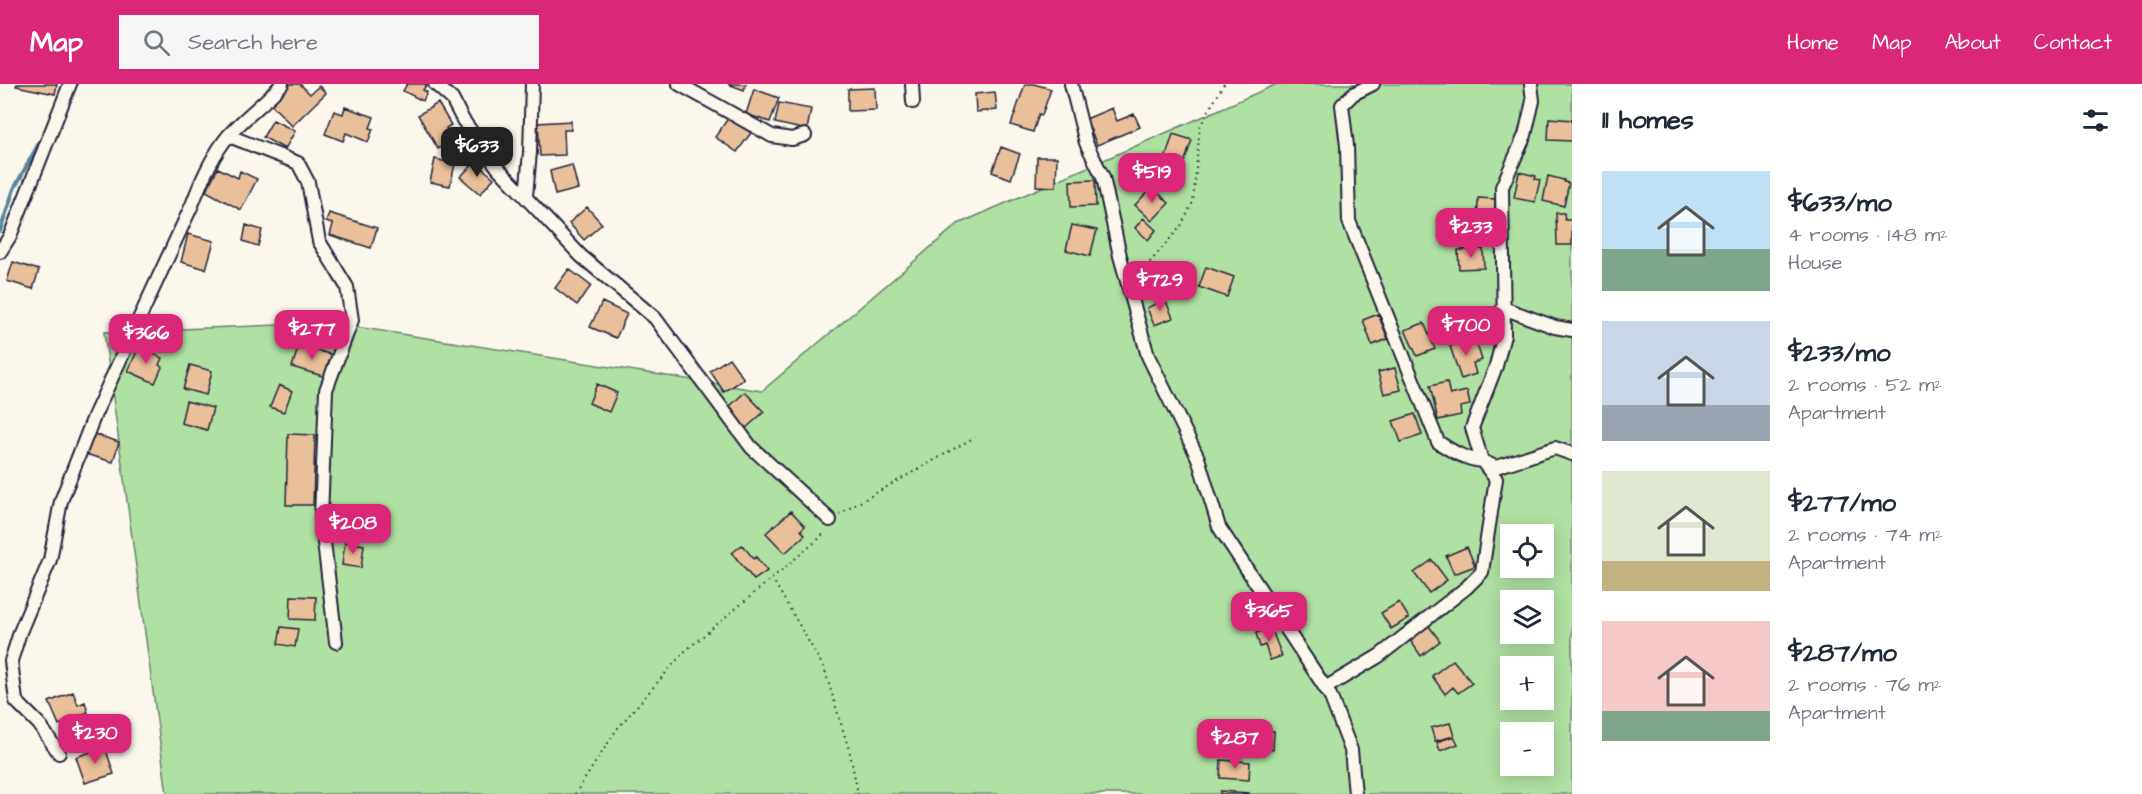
<!DOCTYPE html>
<meta charset="utf-8">
<style>
:root{--surface:#fff;--page:#f6f6f7;--text:#1f2937;--muted:#747a83;--accent:#db2777}
body{margin:0;font-family:"Architects Daughter",sans-serif;background:var(--page);color:var(--text);height:100vh;display:flex;flex-direction:column;font-size:22px;white-space:nowrap}
*{box-sizing:border-box;margin:0}
p{font-size:20px;color:var(--muted)}
.icon{flex:none;width:33px;height:33px;fill:none;stroke:currentColor;stroke-width:2;stroke-linecap:round;stroke-linejoin:round}
.map{position:relative;flex:1;overflow:hidden}
.sheet{display:flex;flex-direction:column;background:var(--surface);width:570px}
.sheet>*{flex:none}
.tools{position:absolute;left:1500px;top:440px;display:grid;gap:12px}
.tools a{display:grid;place-items:center;width:54px;height:54px;border-radius:0px;background:var(--surface);box-shadow:0 3px 15px #0003;font-size:30px}
.price{position:absolute;translate:-50% -51px;padding:0 14px;border-radius:12px;background:var(--accent);color:#fff;font-size:20px;line-height:39px;filter:drop-shadow(0 2px 3px #0008)}
.price::after{content:'';position:absolute;left:50%;top:36px;width:18px;height:14px;margin-left:-9px;background:inherit;clip-path:polygon(0 0,100% 0,50% 100%)}
.price.active{background:#222;color:#fff}
ul{padding:0;list-style:none}
li{display:flex;align-items:center;gap:18px;height:150px;padding:0 30px}
li span{display:grid;place-items:center;flex:none;width:168px;height:120px;border-radius:0px;color:#555}
li>.icon{margin-inline-start:auto}
span .icon{width:72px;height:72px;fill:#fffc;stroke-width:1}
li b{font-size:26px}
h2{display:flex;justify-content:space-between;align-items:center;height:72px;padding:0 30px;font-size:26px}
header{display:flex;align-items:center;gap:36px;box-sizing:border-box;height:84px;padding:0 30px;background:var(--accent);color:#fff}
header strong{font-size:28px}
nav{display:flex;gap:33px;margin-inline-start:auto;font-size:21px}
.search{width:420px;height:54px;background:var(--page);display:flex;align-items:center;gap:15px;box-sizing:border-box;padding:0 21px;border-radius:0px;color:var(--muted);font-size:22px}
main{display:flex;flex:1;min-height:0}
.map>svg:first-child{display:block}
.green{fill:#afe1a2;stroke:#68826e;stroke-width:1.5;fill-rule:evenodd}
.lines{fill:none;stroke-linecap:round;stroke-linejoin:round}
.stream{stroke:#58859b;stroke-width:4}
.building{fill:#eac09a;stroke:#22223b;stroke-width:1.5}
.minor-casing{stroke:#22223b;stroke-width:16}
.path{stroke:#22223b;stroke-width:2;stroke-dasharray:1.5 4.5;stroke-linecap:butt}
.minor{stroke:#fbf7ec;stroke-width:12}
</style>
<header>
<strong>Map</strong>
<div class="search"><svg class="icon" aria-label="search" viewBox="0 0 24 24"><circle cx="10" cy="10" r="6"/><path d="M15 15l6 6"/></svg>Search here</div>
<nav><a>Home</a><a>Map</a><a>About</a><a>Contact</a></nav>
</header>
<main>
<div class="map">
<svg width="1572" height="710" viewBox="0 0 1572 710">
<rect width="100%" height="100%" fill="#fbf7ec"/>
<filter id="ink" filterUnits="userSpaceOnUse"><feTurbulence type="fractalNoise" baseFrequency=".0167" numOctaves="2"/><feDisplacementMap in="SourceGraphic" scale="12" xChannelSelector="R" yChannelSelector="G"/><feConvolveMatrix kernelMatrix="1 2 1 2 8 2 1 2 1" color-interpolation-filters="sRGB"/></filter>
<g filter="url(#ink)">
<path class="green" d="M 1277,0 L 1572,0 L 1572,710 L 167,710 L 104,248 L 331,239 L 762,307 L 958,140 ZM 1510,450 L 1544,450 L 1544,483 L 1510,483 ZM 1510,516 L 1544,516 L 1544,549 L 1510,549 ZM 1510,582 L 1544,582 L 1544,615 L 1510,615 ZM 1510,648 L 1544,648 L 1544,681 L 1510,681 Z"/>
<g class="lines">
<path class="stream" d="M 0,147 L 14,105 L 44,50"/>
</g>
<path class="building" d="M 17,0 L 57,0 L 55,10 L 16,2 Z
M 288,0 L 300,0 L 310,10 L 319,2 L 326,9 L 292,42 L 269,18 Z
M 407,0 L 427,0 L 423,6 L 427,8 L 423,17 L 403,7 Z
M 728,0 L 746,0 L 744,6 Z
M 1025,0 L 1034,0 L 1051,5 L 1042,31 L 1039,30 L 1033,48 L 1011,41 Z
M 875,4 L 876,26 L 848,27 L 848,5 Z
M 754,5 L 779,14 L 770,38 L 746,30 Z
M 995,8 L 997,26 L 976,28 L 975,10 Z
M 438,19 L 451,41 L 446,44 L 454,56 L 438,65 L 418,31 Z
M 779,19 L 811,25 L 807,46 L 775,39 Z
M 345,23 L 374,33 L 370,44 L 373,45 L 368,58 L 346,49 L 343,57 L 325,50 L 334,27 L 343,30 Z
M 1112,24 L 1117,37 L 1134,30 L 1140,43 L 1097,61 L 1086,35 Z
M 729,33 L 751,49 L 737,68 L 715,53 Z
M 1549,34 L 1572,36 L 1572,57 L 1548,56 Z
M 273,36 L 295,47 L 285,65 L 263,53 Z
M 571,37 L 571,46 L 564,46 L 565,71 L 540,72 L 538,39 Z
M 1173,50 L 1192,56 L 1180,91 L 1162,85 Z
M 1001,63 L 1020,70 L 1011,95 L 992,88 Z
M 1037,73 L 1057,73 L 1056,103 L 1036,102 Z
M 435,75 L 455,80 L 450,102 L 430,98 Z
M 475,78 L 494,94 L 480,110 L 460,93 Z
M 572,81 L 578,105 L 555,111 L 550,87 Z
M 218,84 L 238,94 L 240,87 L 257,95 L 241,126 L 206,107 Z
M 1519,88 L 1536,92 L 1535,95 L 1540,96 L 1535,118 L 1514,114 Z
M 1548,92 L 1564,96 L 1564,98 L 1569,99 L 1564,122 L 1543,117 Z
M 1095,96 L 1096,122 L 1071,123 L 1070,97 Z
M 1152,103 L 1169,119 L 1152,137 L 1135,121 Z
M 1478,114 L 1495,115 L 1494,147 L 1477,146 Z
M 587,123 L 602,140 L 584,156 L 569,139 Z
M 329,129 L 377,144 L 371,164 L 330,151 L 333,140 L 326,138 Z
M 1556,129 L 1564,129 L 1565,136 L 1572,136 L 1572,161 L 1557,161 Z
M 1143,134 L 1156,146 L 1148,156 L 1135,144 Z
M 246,141 L 262,146 L 258,162 L 243,157 Z
M 1072,141 L 1097,146 L 1090,172 L 1066,166 Z
M 188,150 L 214,157 L 206,185 L 181,178 Z
M 1483,165 L 1484,184 L 1459,185 L 1458,166 Z
M 13,178 L 39,186 L 33,205 L 7,197 Z
M 1206,183 L 1234,193 L 1227,213 L 1199,203 Z
M 569,185 L 591,202 L 577,221 L 555,204 Z
M 1165,215 L 1173,234 L 1154,241 L 1147,224 Z
M 602,218 L 627,230 L 616,254 L 590,243 Z
M 1378,230 L 1388,255 L 1372,261 L 1363,236 Z
M 1424,239 L 1435,265 L 1417,272 L 1405,246 Z
M 1475,254 L 1482,276 L 1473,279 L 1476,290 L 1461,295 L 1450,262 Z
M 299,261 L 333,271 L 326,293 L 292,283 Z
M 139,263 L 162,274 L 159,281 L 162,283 L 155,299 L 128,287 Z
M 729,274 L 744,295 L 724,308 L 710,287 Z
M 190,281 L 212,287 L 206,311 L 183,305 Z
M 1395,284 L 1401,306 L 1384,310 L 1378,288 Z
M 1447,298 L 1450,311 L 1467,307 L 1470,321 L 1460,323 L 1461,331 L 1438,336 L 1430,302 Z
M 597,300 L 617,309 L 609,328 L 589,319 Z
M 279,301 L 292,307 L 284,328 L 270,323 Z
M 745,308 L 764,328 L 745,345 L 732,330 L 736,328 L 730,322 Z
M 186,317 L 213,324 L 207,346 L 181,339 Z
M 1415,330 L 1422,351 L 1401,358 L 1393,337 Z
M 91,349 L 119,358 L 113,378 L 85,370 Z
M 288,350 L 315,351 L 313,421 L 286,421 Z
M 791,427 L 805,442 L 801,446 L 805,451 L 785,469 L 766,449 Z
M 345,458 L 364,461 L 361,484 L 342,481 Z
M 742,461 L 754,475 L 756,473 L 767,487 L 754,496 L 732,469 Z
M 1467,463 L 1475,482 L 1454,490 L 1446,472 Z
M 1432,476 L 1447,496 L 1429,509 L 1414,489 Z
M 291,512 L 316,513 L 315,536 L 290,535 Z
M 1399,518 L 1409,534 L 1391,545 L 1381,529 Z
M 1429,542 L 1440,557 L 1421,572 L 1410,556 Z
M 281,543 L 298,545 L 295,563 L 278,560 Z
M 1271,544 L 1282,572 L 1270,576 L 1265,561 L 1260,563 L 1256,549 Z
M 1453,576 L 1472,599 L 1458,609 L 1453,603 L 1445,610 L 1432,592 Z
M 73,608 L 78,621 L 85,618 L 88,628 L 59,641 L 49,618 Z
M 1450,639 L 1454,652 L 1435,657 L 1431,644 Z
M 1222,645 L 1251,647 L 1250,664 L 1221,662 Z
M 1263,647 L 1274,647 L 1273,666 L 1262,665 Z
M 1454,652 L 1458,660 L 1440,667 L 1437,658 Z
M 105,663 L 114,690 L 85,699 L 76,673 Z
M 1221,676 L 1250,678 L 1249,696 L 1220,694 Z
M 1220,707 L 1249,709 L 1249,710 L 1220,710 Z"/>
<g class="lines">
<defs>
<path id="minor" d="M 435,0 L 452,15 L 463,36 L 498,84 L 581,172 L 655,234 L 751,363 L 830,436
M 679,0 L 772,52 L 792,55 L 805,51
M 912,0 L 913,18
M 1071,0 L 1086,59 L 1103,93 L 1120,172 L 1148,272 L 1198,374 L 1219,443 L 1330,611 L 1351,666 L 1355,710
M 1531,0 L 1533,17 L 1525,51 L 1502,103 L 1504,251 L 1496,282 L 1472,344 L 1482,377 L 1496,383 L 1555,364 L 1572,370
M 229,52 L 298,79 L 308,98 L 319,157 L 347,203 L 352,236 L 326,306 L 321,433 L 336,558
M 526,112 L 530,68 L 532,0
M 0,168 L 10,152 L 70,0
M 1503,224 L 1555,243 L 1572,246
M 1325,604 L 1379,572 L 1466,504 L 1482,488 L 1496,395 L 1482,377 C 1465,375 1453,368 1438,358 L 1349,137 L 1347,62 L 1342,21 L 1353,10 L 1373,0
M 59,669 L 39,640 L 16,617 L 11,577 L 20,548 L 50,476 L 61,417 L 95,330 L 192,121 C 201,97 212,71 229,51 C 245,33 266,18 282,0"/>
</defs>
<use href="#minor" class="minor-casing"/>
<path class="path" d="M 1138,192 L 1181,142 L 1193,118 L 1200,42 L 1224,0
M 839,430 L 975,353
M 772,494 L 824,584 L 850,669 L 858,710
M 575,710 L 617,645 L 684,568 L 821,453 L 824,447"/>
<use href="#minor" class="minor"/>
</g>
</g>
</svg>
<div class="tools">
<a><svg class="icon" aria-label="locate" viewBox="0 0 24 24"><circle cx="12" cy="12" r="6"/><path d="M12 2v4M12 18v4M2 12h4M18 12h4"/></svg></a>
<a><svg class="icon" aria-label="layers" viewBox="0 0 24 24"><path d="M12 4l9 5-9 5-9-5zM3 14l9 5 9-5"/></svg></a>
<a>+</a>
<a>−</a>
</div>
<b class="price active" style="left:477px;top:94px">$633</b>
<b class="price" style="left:1152px;top:120px">$519</b>
<b class="price" style="left:1471px;top:175px">$233</b>
<b class="price" style="left:1160px;top:228px">$729</b>
<b class="price" style="left:1466px;top:273px">$700</b>
<b class="price" style="left:312px;top:277px">$277</b>
<b class="price" style="left:146px;top:281px">$366</b>
<b class="price" style="left:353px;top:471px">$208</b>
<b class="price" style="left:1269px;top:559px">$365</b>
<b class="price" style="left:95px;top:681px">$230</b>
<b class="price" style="left:1235px;top:686px">$287</b>
</div>
<section class="sheet">
<h2>11 homes<svg class="icon" aria-label="filters" viewBox="0 0 24 24"><path d="M4 7h16M4 17h16"/><circle cx="9" cy="7" r="2"/><circle cx="15" cy="17" r="2"/></svg></h2>
<ul>
<li><span style="background:linear-gradient(#bfe0f5 65%,#7fa58c 0)"><svg class="icon" aria-label="home" viewBox="0 0 24 24"><path d="M3 11l9-7 9 7M6 9v11h12V9"/></svg></span><div><b>$633/mo</b><p>4 rooms · 148 m²</p><p>House</p></div></li>
<li><span style="background:linear-gradient(#c9d6e8 70%,#9aa5b1 0)"><svg class="icon" aria-label="home" viewBox="0 0 24 24"><path d="M3 11l9-7 9 7M6 9v11h12V9"/></svg></span><div><b>$233/mo</b><p>2 rooms · 52 m²</p><p>Apartment</p></div></li>
<li><span style="background:linear-gradient(#dfe7d0 75%,#c2b280 0)"><svg class="icon" aria-label="home" viewBox="0 0 24 24"><path d="M3 11l9-7 9 7M6 9v11h12V9"/></svg></span><div><b>$277/mo</b><p>2 rooms · 74 m²</p><p>Apartment</p></div></li>
<li><span style="background:linear-gradient(#f6c9c9 75%,#7fa58c 0)"><svg class="icon" aria-label="home" viewBox="0 0 24 24"><path d="M3 11l9-7 9 7M6 9v11h12V9"/></svg></span><div><b>$287/mo</b><p>2 rooms · 76 m²</p><p>Apartment</p></div></li>
</ul>
</section>
</main>
